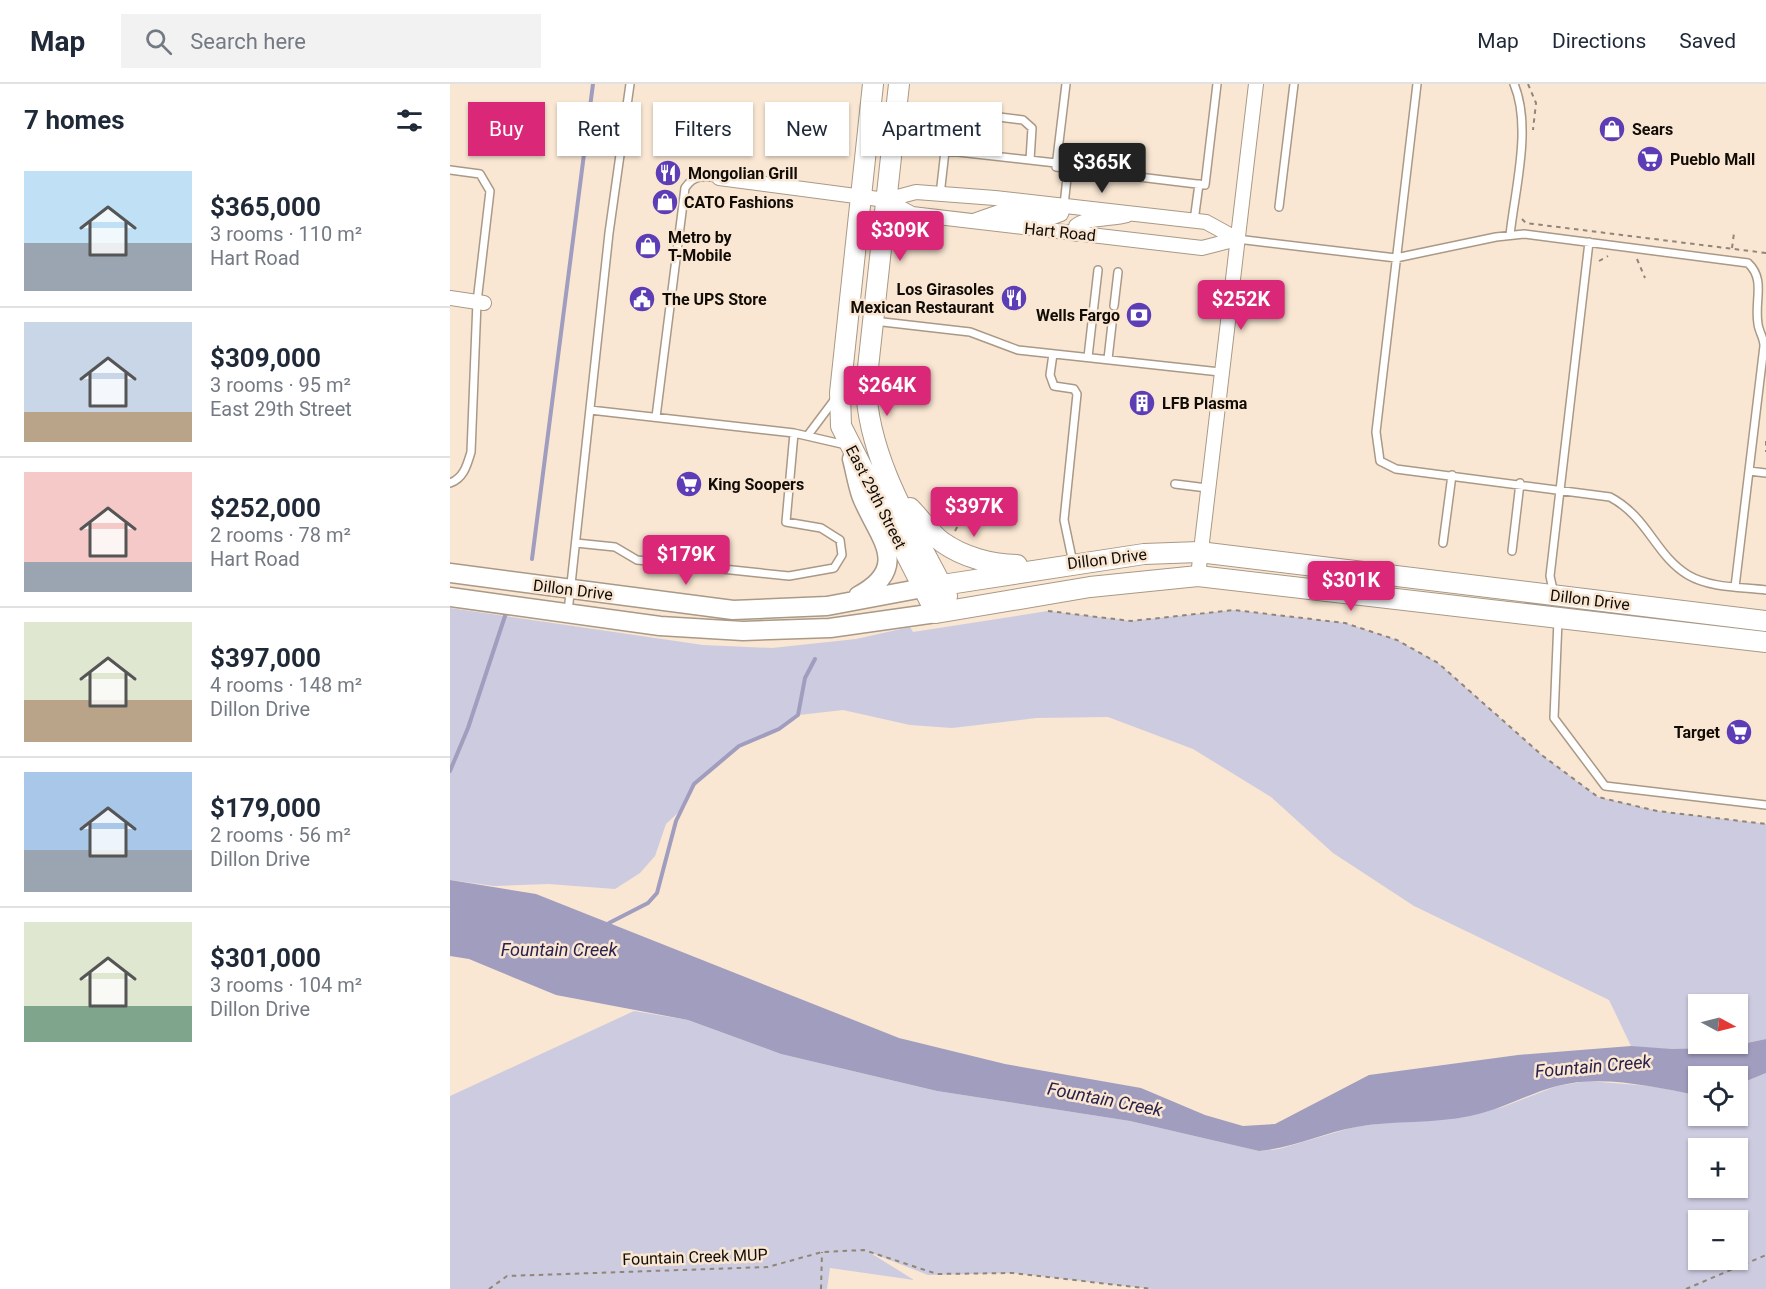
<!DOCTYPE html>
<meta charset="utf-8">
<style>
:root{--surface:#fff;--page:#f2f2f3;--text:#1f2937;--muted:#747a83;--line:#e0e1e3;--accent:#db2777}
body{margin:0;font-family:Roboto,sans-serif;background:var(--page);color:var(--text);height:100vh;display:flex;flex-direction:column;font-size:22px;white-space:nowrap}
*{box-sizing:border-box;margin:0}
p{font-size:20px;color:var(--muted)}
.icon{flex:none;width:33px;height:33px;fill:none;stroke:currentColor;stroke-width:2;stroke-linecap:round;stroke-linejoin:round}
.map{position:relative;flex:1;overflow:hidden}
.drawer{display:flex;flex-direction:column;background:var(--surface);width:450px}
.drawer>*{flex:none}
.guide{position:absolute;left:18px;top:18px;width:570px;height:54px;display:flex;gap:12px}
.needle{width:39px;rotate:97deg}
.tools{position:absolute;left:1238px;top:910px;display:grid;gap:12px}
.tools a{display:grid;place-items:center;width:60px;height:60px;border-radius:0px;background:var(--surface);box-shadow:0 2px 4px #0004;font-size:30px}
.price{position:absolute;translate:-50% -51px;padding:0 14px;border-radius:6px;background:var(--accent);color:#fff;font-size:20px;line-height:39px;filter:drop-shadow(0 2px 3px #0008)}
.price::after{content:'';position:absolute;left:50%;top:36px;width:18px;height:14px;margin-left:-9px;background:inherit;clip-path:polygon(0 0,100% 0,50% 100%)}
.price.active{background:#222;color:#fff}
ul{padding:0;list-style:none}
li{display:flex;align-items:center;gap:18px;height:150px;padding:0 24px}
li+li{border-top:2px solid var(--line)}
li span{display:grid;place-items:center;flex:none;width:168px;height:120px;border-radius:0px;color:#555}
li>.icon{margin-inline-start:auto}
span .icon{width:72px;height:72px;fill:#fffc;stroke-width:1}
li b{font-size:26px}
h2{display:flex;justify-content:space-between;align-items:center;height:72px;padding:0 24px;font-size:26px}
.pill{padding:0 21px;border-radius:0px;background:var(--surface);box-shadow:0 2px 4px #0004;font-size:21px;line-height:54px}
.pill.active{background:var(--accent);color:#fff}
header{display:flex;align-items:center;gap:36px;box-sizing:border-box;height:84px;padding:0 30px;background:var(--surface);border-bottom:2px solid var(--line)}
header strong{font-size:28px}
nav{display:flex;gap:33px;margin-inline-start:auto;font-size:21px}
.search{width:420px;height:54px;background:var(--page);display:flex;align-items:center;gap:15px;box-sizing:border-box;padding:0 21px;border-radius:0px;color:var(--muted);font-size:22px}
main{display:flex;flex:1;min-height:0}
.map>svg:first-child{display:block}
.green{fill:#cdcbe0;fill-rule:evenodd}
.water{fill:#a09dbe}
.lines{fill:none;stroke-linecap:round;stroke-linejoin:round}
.stream{stroke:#a09dbe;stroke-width:4}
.service-casing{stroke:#a99986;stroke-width:10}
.minor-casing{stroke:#a99986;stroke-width:16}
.tertiary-casing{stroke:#a99986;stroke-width:21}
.secondary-casing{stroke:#a99986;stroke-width:22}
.path{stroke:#918577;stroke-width:2;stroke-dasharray:4.5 4.5;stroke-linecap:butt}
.service{stroke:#fff;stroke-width:7}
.minor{stroke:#fff;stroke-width:14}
.tertiary{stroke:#fff;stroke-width:18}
.secondary{stroke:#fff;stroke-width:20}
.labels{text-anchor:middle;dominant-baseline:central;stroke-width:5;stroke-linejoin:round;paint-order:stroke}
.poi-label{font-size:16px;font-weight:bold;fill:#110c06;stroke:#f9e7d3;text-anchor:start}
.street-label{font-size:16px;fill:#110c06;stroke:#f9e7d3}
.water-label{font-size:18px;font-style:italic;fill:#29204c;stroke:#f9e7d3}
</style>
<header>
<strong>Map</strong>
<div class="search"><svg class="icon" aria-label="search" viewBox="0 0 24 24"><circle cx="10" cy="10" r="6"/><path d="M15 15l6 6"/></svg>Search here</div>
<nav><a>Map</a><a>Directions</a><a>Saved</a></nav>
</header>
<main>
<section class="drawer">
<h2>7 homes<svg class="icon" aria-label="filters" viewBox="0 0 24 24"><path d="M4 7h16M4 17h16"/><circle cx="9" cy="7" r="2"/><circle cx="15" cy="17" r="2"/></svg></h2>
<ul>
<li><span style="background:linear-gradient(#bfe0f5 60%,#9aa5b1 0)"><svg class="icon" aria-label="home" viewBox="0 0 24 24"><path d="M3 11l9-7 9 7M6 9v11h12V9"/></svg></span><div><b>$365,000</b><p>3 rooms · 110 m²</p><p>Hart Road</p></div></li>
<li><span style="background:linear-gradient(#c9d6e8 75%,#b9a48a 0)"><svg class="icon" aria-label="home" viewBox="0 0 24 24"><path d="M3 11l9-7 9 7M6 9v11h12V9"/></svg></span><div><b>$309,000</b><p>3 rooms · 95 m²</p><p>East 29th Street</p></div></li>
<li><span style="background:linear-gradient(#f6c9c9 75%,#9aa5b1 0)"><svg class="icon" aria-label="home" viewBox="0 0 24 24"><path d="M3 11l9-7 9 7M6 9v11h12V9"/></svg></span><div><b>$252,000</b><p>2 rooms · 78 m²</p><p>Hart Road</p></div></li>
<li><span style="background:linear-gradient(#dfe7d0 65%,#b9a48a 0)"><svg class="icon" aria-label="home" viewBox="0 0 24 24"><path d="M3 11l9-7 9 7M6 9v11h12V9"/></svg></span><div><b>$397,000</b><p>4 rooms · 148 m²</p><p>Dillon Drive</p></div></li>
<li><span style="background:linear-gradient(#a9c7e8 65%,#9aa5b1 0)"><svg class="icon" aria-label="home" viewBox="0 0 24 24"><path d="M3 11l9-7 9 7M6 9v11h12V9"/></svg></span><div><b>$179,000</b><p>2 rooms · 56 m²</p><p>Dillon Drive</p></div></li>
<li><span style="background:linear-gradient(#dfe7d0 70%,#7fa58c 0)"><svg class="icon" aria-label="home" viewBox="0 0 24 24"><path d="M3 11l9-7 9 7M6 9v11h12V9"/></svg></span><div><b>$301,000</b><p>3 rooms · 104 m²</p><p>Dillon Drive</p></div></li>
</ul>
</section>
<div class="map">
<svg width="1316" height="1205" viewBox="0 0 1316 1205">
<rect width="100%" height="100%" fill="#f9e7d3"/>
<path class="green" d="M 0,524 L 253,561 L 322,564 L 406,555 L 460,543 L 463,548 L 598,527 L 681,537 L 784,526 L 895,539 L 947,556 L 988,579 L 1093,672 L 1148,713 L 1207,727 L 1316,740 L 1316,955 C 1271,964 1226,969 1181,962 L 1159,916 L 964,822 L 883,769 L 821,713 L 743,665 L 658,633 L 586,634 L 502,644 L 460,641 L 393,626 L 349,631 L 329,645 L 289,662 L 244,700 L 232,725 L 216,740 L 205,772 L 190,789 L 165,805 L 98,800 L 44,802 L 0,796 ZM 1248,921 L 1287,921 L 1287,960 L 1248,960 Z
M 184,927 L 238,936 L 331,970 L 487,1007 L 680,1037 L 809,1067 L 829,1065 L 904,1043 L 1050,1024 L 1107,1002 L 1138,997 L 1200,1002 L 1248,1011 L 1248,1032 L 1287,1032 L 1287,1001 L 1316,989 L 1316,1205 L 702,1205 L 563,1189 L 478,1191 L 419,1168 L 464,1196 L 380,1184 L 377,1205 L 0,1205 L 0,1012 ZM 1248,1065 L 1287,1065 L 1287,1104 L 1248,1104 ZM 1248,1137 L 1287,1137 L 1287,1176 L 1248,1176 Z"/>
<path class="water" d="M 0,796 L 86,810 L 449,954 L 555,980 L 691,1004 L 755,1031 L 793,1042 L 825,1040 L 919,991 L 1068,971 L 1181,962 L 1222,965 L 1272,964 L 1316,955 L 1316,989 L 1287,1001 L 1287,993 L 1248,993 L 1248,1011 C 1203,1003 1152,990 1107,1002 C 1077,1010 1051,1026 1020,1032 C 983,1040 944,1036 906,1043 C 873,1049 843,1064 809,1067 L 680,1037 L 487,1007 L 331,970 L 238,936 L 106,911 L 19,875 L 0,872 Z"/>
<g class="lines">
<path class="stream" d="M 82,475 L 143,0
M 0,687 L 18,644 L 55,532
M 159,839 L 198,819 L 207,809 L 226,737 L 244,700 L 289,662 L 329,645 L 348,631 L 355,594 L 365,575"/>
<defs>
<path id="service" d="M 616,0 L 606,83 L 755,101 L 767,0
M 967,0 L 926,348 L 930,377 L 946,385 L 1160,413 C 1198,433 1205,471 1238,491 C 1260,504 1291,503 1316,506
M 580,76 L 582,44 L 573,36 L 476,24 L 469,57 L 472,64 L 606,79
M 0,86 L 30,90 L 40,107 L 27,218 L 21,368 C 17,381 14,394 0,399
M 490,111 L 495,67
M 614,121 L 618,85
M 829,123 L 844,0
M 744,137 L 749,100
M 1060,151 C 1065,105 1082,43 1064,0
M 787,155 L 946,174 L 1046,153 L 1074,150 L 1298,179 C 1316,196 1304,216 1308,240 C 1309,248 1314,254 1314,262 L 1285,503
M 664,222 L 668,188
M 424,237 L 520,248 L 568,266 L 770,288
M 603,270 L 600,291 L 604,302 L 624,305 L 627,310 L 614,436 L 623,479
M 638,273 L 648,186
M 658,275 L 662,240
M 140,326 L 344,349 L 396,361
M 206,333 L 235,104 C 244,90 255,92 269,94
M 358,351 L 385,315
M 1299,387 L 1316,389
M 725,400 L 757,404
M 126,459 L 165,463 L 187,476 L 339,492 L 384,484 L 392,471 L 390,456 L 371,444 L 336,438 L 344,349
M 993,459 L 1002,391
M 1062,467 L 1070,399
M 1104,510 L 1100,492 L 1139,158
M 118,528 L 159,149 L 180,0
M 1108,536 L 1104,634 L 1155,702 L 1316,721"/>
<path id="minor" d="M 269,94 L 436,116 L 462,130 L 752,164 L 787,155
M 436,116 L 466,108 L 545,114 L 756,138 L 787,155
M 526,136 L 549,128 L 603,133 L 611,130 L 614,121
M 625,150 L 626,142 C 634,134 664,135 677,131
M 0,214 L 34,219
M 748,492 L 806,0"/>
<path id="tertiary" d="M 402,375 C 405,386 407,399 411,411 C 426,451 464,482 408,512
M 0,489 L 283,526 L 377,522 L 473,504
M 0,513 L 210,542 L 293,547 L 380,544 L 486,529"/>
<path id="secondary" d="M 423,0 L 390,309 L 391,342 L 486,529 L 640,503 L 748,492 L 1316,558
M 449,0 L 416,302 C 418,376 464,447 497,512
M 460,424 C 470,434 480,449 492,458 C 513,473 542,481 567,481
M 473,504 L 694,470 L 749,468 L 1316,537"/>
</defs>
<use href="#service" class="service-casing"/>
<use href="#minor" class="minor-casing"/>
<use href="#tertiary" class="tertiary-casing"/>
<use href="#secondary" class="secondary-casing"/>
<path class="path" d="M 1078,0 L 1086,19 L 1083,46
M 1072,135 L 1076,139 L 1316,169
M 1282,164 L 1284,149
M 1187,175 L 1195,194
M 1149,177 L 1158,172
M 1316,357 L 1316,368
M 505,447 L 515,429
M 598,527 L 681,537 L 784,526 L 895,539 L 947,556 L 988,579 L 1093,672 L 1148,713 L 1207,727 L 1316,740
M 39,1205 L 57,1192 L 318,1183 L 372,1168 L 414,1166 L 487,1190 L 563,1189 L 702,1205
M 371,1205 L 372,1168
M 1236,1205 L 1316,1171"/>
<use href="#service" class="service"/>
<use href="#minor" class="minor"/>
<use href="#tertiary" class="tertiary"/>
<use href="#secondary" class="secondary"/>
</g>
<defs>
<symbol id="shop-disc" viewBox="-11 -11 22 22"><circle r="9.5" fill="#5d3db6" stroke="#f9e7d3"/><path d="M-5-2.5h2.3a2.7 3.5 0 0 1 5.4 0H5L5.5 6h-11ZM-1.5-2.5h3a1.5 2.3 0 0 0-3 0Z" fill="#fff"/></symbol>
<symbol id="supermarket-disc" viewBox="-11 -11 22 22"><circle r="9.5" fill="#5d3db6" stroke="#f9e7d3"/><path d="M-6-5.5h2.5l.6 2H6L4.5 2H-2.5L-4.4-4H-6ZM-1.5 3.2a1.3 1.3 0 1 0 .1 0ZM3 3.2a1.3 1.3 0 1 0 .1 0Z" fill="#fff"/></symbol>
<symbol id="restaurant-disc" viewBox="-11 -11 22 22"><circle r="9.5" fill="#5d3db6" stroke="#f9e7d3"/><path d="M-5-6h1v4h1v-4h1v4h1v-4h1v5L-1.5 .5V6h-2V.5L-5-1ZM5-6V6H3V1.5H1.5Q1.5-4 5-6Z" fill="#fff"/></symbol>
<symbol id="civic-disc" viewBox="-11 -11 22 22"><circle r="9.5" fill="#5d3db6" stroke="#f9e7d3"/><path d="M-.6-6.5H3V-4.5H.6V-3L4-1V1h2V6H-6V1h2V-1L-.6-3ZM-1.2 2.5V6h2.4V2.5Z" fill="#fff"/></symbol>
<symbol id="bank-disc" viewBox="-11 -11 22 22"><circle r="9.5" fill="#5d3db6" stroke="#f9e7d3"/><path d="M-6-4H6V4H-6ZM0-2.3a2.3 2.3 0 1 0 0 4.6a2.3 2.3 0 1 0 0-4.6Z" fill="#fff"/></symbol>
<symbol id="building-disc" viewBox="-11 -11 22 22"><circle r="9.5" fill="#5d3db6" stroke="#f9e7d3"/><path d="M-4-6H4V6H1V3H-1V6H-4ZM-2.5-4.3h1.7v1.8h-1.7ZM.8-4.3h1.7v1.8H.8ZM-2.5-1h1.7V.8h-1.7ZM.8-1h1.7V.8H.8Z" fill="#fff"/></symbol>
</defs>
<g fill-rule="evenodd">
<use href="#shop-disc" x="1147" y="30" width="30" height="30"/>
<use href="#supermarket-disc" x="1185" y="60" width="30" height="30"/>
<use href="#restaurant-disc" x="203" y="74" width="30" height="30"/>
<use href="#shop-disc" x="200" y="103" width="30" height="30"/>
<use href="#shop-disc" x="183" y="147" width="30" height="30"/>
<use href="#restaurant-disc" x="549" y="199" width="30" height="30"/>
<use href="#civic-disc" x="177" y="200" width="30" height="30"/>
<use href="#bank-disc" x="674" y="216" width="30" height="30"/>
<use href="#building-disc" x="677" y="304" width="30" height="30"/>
<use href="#supermarket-disc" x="224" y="385" width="30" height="30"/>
<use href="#supermarket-disc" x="1274" y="633" width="30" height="30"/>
</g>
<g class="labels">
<g class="poi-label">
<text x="1182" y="45">Sears</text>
<text x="1220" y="75">Pueblo Mall</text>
<text x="238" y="89">Mongolian Grill</text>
<text x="234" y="118">CATO Fashions</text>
<text x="218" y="153">Metro by<tspan x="218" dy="18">T-Mobile</tspan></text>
<text x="544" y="205" text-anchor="end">Los Girasoles<tspan x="544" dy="18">Mexican Restaurant</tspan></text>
<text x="212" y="215">The UPS Store</text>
<text x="670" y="231" text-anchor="end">Wells Fargo</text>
<text x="712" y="319">LFB Plasma</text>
<text x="258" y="400">King Soopers</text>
<text x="1270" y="648" text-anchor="end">Target</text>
</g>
<g class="street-label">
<text transform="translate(610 148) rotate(6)">Hart Road</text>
<text transform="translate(426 413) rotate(63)">East 29th Street</text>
<text transform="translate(657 475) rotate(-7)">Dillon Drive</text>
<text transform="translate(123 506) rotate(7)">Dillon Drive</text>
<text transform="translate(1140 516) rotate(7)">Dillon Drive</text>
<text transform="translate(245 1173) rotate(-2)">Fountain Creek MUP</text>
</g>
<g class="water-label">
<text x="109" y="865">Fountain Creek</text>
<text transform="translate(1143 982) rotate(-5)">Fountain Creek</text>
<text transform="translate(655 1015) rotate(11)">Fountain Creek</text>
</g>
</g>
</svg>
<div class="tools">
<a><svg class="needle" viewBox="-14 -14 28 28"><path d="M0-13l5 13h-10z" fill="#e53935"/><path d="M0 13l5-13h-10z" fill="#747a83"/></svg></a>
<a><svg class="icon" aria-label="locate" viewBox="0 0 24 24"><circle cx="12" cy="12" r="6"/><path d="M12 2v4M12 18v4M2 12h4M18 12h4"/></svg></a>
<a>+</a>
<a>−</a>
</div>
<b class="price active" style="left:652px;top:110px">$365K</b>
<b class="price" style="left:450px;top:178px">$309K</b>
<b class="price" style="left:791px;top:247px">$252K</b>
<b class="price" style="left:437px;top:333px">$264K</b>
<b class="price" style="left:524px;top:454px">$397K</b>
<b class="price" style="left:236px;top:502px">$179K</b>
<b class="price" style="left:901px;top:528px">$301K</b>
<div class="guide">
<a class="pill active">Buy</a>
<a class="pill">Rent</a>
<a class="pill">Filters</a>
<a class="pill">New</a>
<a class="pill">Apartment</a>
</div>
</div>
</main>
